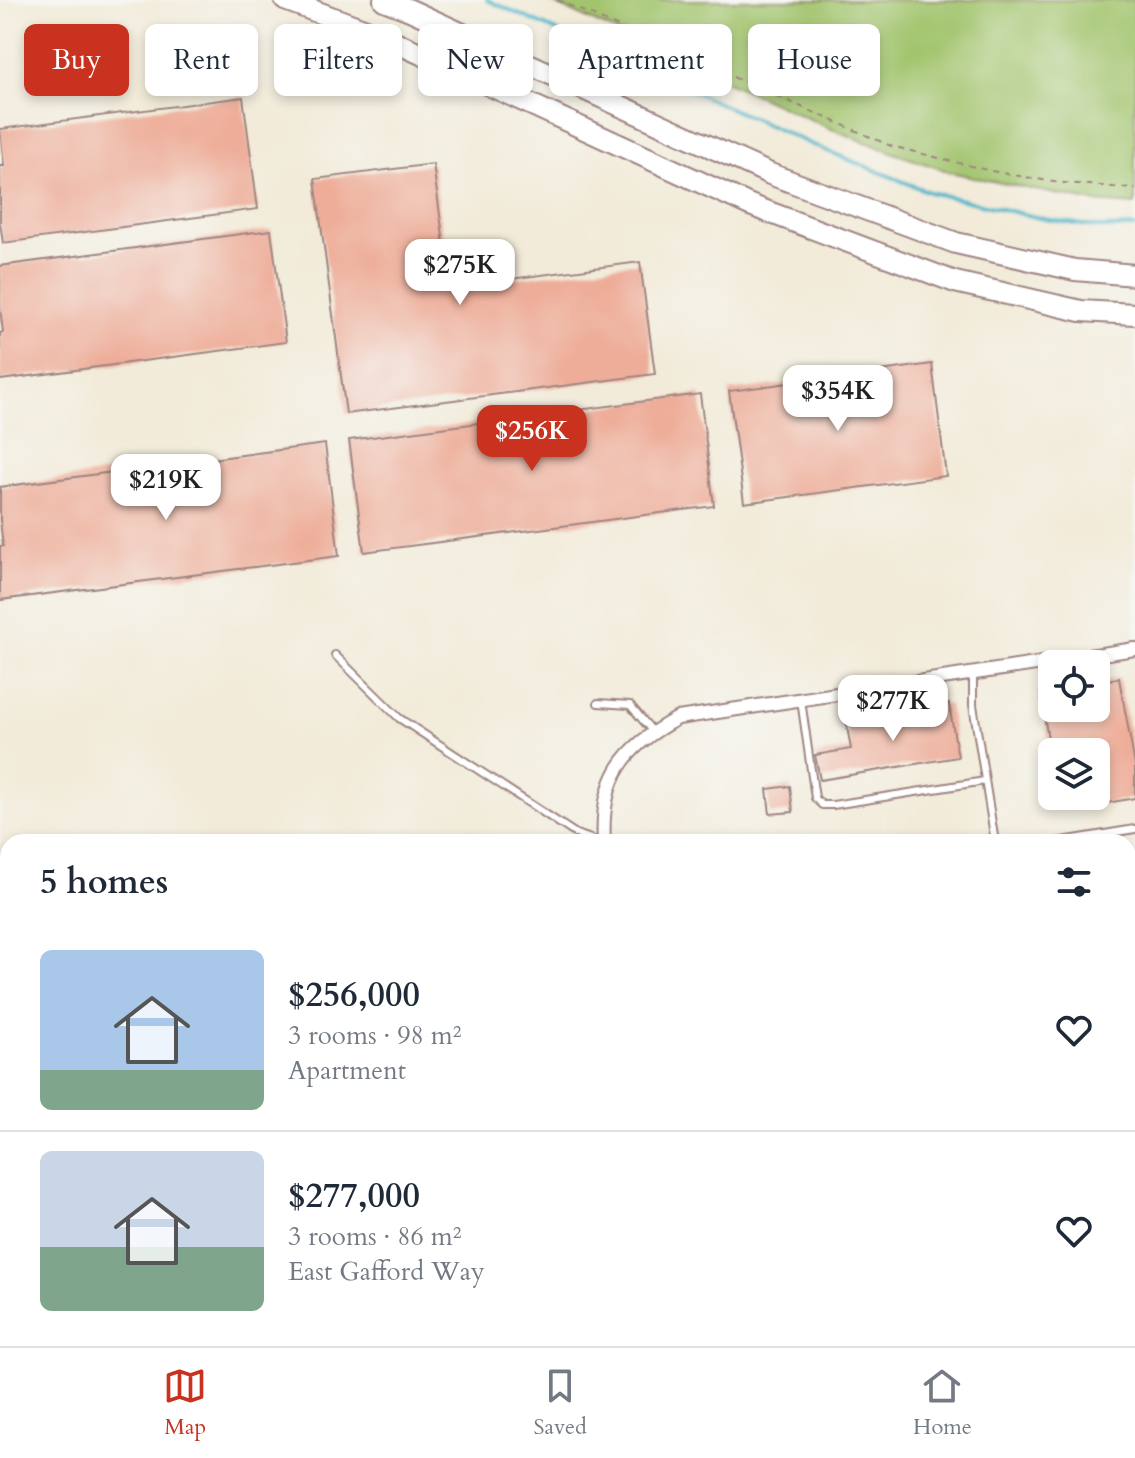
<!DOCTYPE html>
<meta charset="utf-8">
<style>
:root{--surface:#fff;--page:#f6f6f7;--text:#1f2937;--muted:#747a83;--line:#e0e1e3;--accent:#c8321e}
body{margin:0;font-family:Cardo,serif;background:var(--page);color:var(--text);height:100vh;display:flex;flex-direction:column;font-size:30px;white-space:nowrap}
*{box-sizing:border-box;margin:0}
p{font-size:26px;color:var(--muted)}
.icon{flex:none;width:44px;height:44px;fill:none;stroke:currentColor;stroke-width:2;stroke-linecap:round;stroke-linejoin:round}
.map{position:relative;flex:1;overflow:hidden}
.sheet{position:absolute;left:0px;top:834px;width:1136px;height:512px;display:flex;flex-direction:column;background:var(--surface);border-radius:24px 24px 0 0;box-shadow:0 4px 12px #0003}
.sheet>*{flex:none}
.banner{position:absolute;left:24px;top:24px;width:1088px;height:72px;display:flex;gap:16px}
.controls{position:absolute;left:1038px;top:650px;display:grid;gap:16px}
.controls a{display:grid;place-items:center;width:72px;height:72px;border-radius:12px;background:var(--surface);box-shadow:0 4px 12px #0003;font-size:40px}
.price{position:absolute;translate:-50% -68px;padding:0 18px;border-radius:16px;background:#fff;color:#222;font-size:26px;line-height:52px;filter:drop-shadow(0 2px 4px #0008)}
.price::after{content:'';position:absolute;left:50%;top:48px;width:24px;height:18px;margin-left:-12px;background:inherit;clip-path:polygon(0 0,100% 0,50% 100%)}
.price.on{background:var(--accent);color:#fff}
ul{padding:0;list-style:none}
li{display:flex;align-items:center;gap:24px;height:200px;padding:0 40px}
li+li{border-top:2px solid var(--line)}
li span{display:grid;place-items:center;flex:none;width:224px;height:160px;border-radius:12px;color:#555}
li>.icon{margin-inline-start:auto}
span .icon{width:96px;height:96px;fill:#fffc;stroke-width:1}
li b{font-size:34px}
h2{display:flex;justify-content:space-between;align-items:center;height:96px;padding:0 40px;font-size:34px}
.tag{padding:0 28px;border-radius:12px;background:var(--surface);box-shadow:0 4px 12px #0003;font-size:28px;line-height:72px}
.tag.on{background:var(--accent);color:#fff}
.dock{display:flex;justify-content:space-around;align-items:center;height:112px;border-top:2px solid var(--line);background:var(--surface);font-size:22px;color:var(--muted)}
.dock a{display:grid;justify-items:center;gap:4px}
.dock .on{color:var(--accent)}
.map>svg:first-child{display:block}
.green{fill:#a2c46d;stroke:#76724c;stroke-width:2}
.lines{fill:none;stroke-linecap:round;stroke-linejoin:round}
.stream{stroke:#4cb5ca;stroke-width:4}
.taxiway{stroke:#9e8582;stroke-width:32}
.building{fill:#eead99}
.lane-casing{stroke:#9e8582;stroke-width:10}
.street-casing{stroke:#9e8582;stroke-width:16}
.secondary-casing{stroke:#9e8582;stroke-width:22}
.primary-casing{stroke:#9e8582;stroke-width:24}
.path{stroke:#9e8582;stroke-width:2;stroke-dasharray:6 6;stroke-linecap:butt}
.lane{stroke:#fff;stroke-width:6}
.street{stroke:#fff;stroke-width:12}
.secondary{stroke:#fff;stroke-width:18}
.primary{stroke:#fff;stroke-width:20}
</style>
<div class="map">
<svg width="1135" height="1346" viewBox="0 0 1135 1346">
<rect width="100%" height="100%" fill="#f6f6f2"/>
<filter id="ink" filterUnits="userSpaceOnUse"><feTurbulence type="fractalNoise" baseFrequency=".0125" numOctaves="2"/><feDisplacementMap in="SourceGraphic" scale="16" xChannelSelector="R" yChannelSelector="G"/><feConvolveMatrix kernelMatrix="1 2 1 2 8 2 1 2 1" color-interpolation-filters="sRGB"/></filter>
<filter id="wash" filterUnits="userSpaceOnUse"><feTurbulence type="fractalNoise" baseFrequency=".006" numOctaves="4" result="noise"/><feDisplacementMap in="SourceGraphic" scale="32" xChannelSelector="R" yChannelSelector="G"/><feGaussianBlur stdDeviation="1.8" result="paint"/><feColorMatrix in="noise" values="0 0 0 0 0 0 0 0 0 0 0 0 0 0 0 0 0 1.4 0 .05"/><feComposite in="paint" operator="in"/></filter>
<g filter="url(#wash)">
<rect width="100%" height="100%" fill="#f2ebd9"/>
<path class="green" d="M 546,0 L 1135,0 L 1135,205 L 1094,202 L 1001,183 L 950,172 L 894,153 L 829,128 Z"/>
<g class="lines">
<path class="stream" d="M 487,0 L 815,146 L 929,192 L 1044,219 L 1102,228 L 1135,227"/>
<path class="taxiway" d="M 0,1172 L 8,1170
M 0,1273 L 8,1272
M 199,1346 L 249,1338"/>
</g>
<g id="blocks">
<path class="building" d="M 243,97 L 258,209 L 3,243 L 0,223 L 0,166 L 4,166 L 0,129 Z
M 433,164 L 450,287 L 640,262 L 655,374 L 346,414 L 315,179 Z
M 271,230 L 286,342 L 0,380 L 0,333 L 3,332 L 0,309 L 0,266 Z
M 932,364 L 946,476 L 744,503 L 729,391 Z
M 700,394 L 714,506 L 364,552 L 349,440 Z
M 325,444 L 339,556 L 0,600 L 0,546 L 3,546 L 0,520 L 0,487 Z
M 1119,678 L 1135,765 L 1135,798 L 1096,805 L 1096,767 L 1098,767 L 1094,743 L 1050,750 L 1040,693 L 1052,690 L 1052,708 L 1096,708 L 1096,682 Z
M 949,704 L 958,757 L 820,780 L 815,755 L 851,749 L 846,721 Z
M 790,786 L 793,812 L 770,814 L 767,789 Z"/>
</g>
</g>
<g filter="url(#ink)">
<use href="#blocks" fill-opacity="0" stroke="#9e8582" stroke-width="2"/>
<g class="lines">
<defs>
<path id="lane" d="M 335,655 L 399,718 L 576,834 L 600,842
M 973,674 L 973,705 L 995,842
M 801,700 L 815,798 L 822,805 L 833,805 L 985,781
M 598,703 L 630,705 L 653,732
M 1056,842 L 1135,829
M 1128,1030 L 1135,1029
M 1128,1055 L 1135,1095
M 1128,1187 L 1135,1186
M 1128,1215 L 1135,1214"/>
<path id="street" d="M 604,842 C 600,779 623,747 678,718 L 1135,649"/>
<path id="secondary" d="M 0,993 L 8,991
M 1128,1293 L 1135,1292
M 863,1338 L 864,1346
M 789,1346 L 843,1338"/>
<path id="primary" d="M 285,0 L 382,36 L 750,205 L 955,282 L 1081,311 L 1135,314
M 384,0 L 410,10 L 770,174 L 956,243 L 1075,270 L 1135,275"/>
</defs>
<use href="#lane" class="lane-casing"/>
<use href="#street" class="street-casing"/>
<use href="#secondary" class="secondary-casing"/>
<use href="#primary" class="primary-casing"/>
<path class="path" d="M 557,0 L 891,146 L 991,171 L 1054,182 L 1135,189"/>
<use href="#lane" class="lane"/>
<use href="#street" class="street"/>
<use href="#secondary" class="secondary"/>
<use href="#primary" class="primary"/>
</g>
</g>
</svg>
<div class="controls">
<a><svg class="icon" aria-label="locate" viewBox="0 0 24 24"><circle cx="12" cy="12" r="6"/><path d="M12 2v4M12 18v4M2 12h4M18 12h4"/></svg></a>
<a><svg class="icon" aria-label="layers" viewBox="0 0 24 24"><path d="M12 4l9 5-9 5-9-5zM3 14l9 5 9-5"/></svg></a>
</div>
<b class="price" style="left:460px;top:307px">$275K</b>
<b class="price" style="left:838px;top:433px">$354K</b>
<b class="price on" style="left:532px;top:473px">$256K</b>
<b class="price" style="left:166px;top:522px">$219K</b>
<b class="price" style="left:893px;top:743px">$277K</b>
<div class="banner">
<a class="tag on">Buy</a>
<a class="tag">Rent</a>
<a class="tag">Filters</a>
<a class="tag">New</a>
<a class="tag">Apartment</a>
<a class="tag">House</a>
</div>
<section class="sheet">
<h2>5 homes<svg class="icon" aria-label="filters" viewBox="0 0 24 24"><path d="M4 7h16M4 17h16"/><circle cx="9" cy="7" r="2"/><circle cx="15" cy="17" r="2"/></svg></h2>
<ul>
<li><span style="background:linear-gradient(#a9c7e8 75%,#7fa58c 0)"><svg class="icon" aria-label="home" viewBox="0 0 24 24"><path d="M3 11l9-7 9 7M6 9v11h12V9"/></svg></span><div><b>$256,000</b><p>3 rooms · 98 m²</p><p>Apartment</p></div><svg class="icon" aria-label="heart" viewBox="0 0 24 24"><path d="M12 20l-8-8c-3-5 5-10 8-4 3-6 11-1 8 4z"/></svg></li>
<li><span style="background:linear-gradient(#c9d6e8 60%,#7fa58c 0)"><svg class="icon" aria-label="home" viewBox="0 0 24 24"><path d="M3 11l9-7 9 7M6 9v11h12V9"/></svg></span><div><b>$277,000</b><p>3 rooms · 86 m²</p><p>East Gafford Way</p></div><svg class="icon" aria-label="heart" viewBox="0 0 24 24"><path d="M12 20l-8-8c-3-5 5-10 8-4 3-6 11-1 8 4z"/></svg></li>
</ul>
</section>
</div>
<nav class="dock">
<a class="on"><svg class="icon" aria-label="map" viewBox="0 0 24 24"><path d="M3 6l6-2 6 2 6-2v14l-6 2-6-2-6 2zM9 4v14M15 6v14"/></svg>Map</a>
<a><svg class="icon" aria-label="saved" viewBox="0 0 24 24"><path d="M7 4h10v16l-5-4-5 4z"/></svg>Saved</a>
<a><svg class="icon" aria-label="home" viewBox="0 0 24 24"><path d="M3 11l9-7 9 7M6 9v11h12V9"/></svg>Home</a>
</nav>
